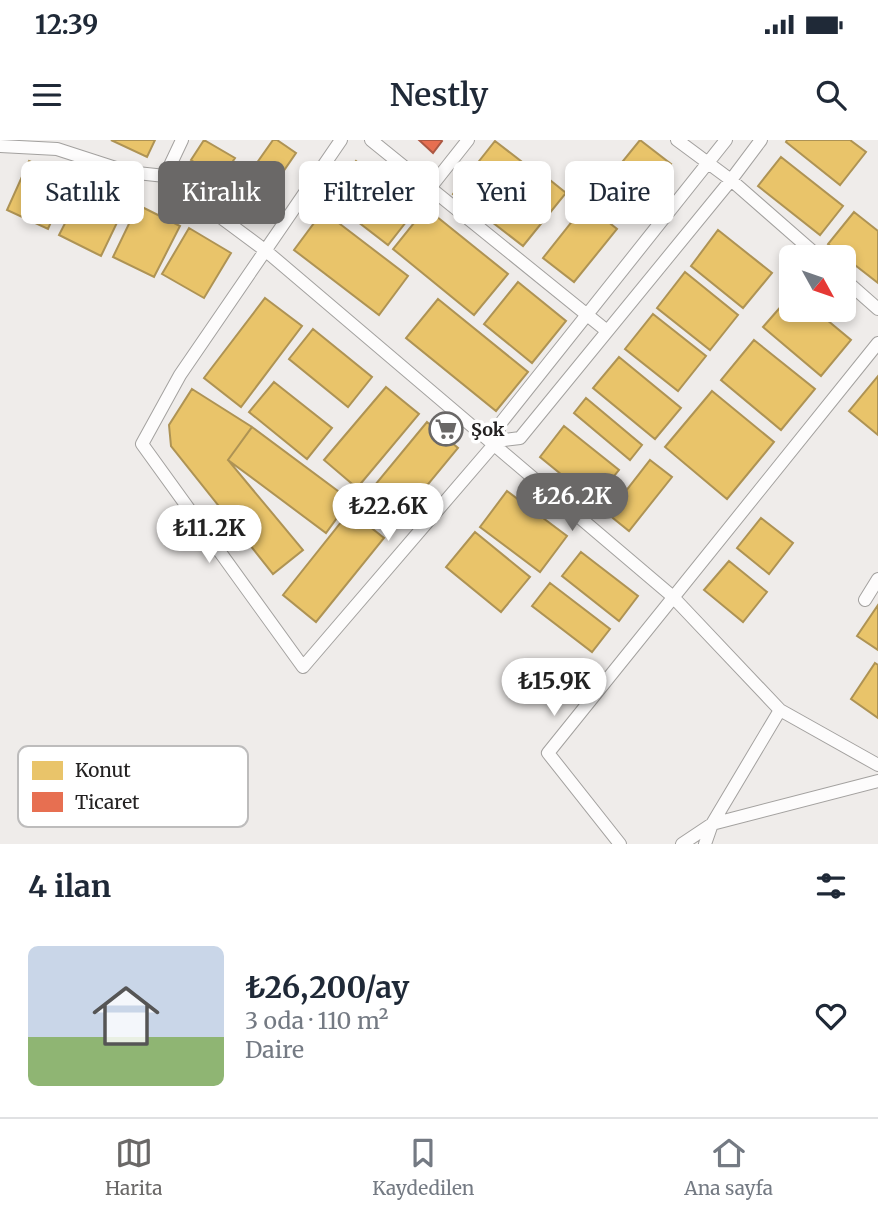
<!DOCTYPE html>
<html lang="tr">
<meta charset="utf-8">
<style>
:root{--surface:#fff;--page:#f6f6f7;--text:#1f2937;--muted:#747a83;--line:#e0e1e3;--accent:#6a6867}
body{margin:0;font-family:Merriweather,serif;background:var(--page);color:var(--text);height:100vh;display:flex;flex-direction:column;font-size:26px;white-space:nowrap}
*{box-sizing:border-box;margin:0}
p{font-size:23px;color:var(--muted)}
.icon{flex:none;width:38px;height:38px;fill:none;stroke:currentColor;stroke-width:2;stroke-linecap:round;stroke-linejoin:round}
.map{position:relative;height:704px;overflow:hidden}
.panel{display:flex;flex-direction:column;background:var(--surface);flex:1}
.panel>*{flex:none}
.hud{position:absolute;left:21px;top:21px;width:836px;height:63px;display:flex;gap:14px}
.needle{width:46px;rotate:130deg}
.fabs{position:absolute;left:779px;top:105px;display:grid;gap:14px}
.fabs a{display:grid;place-items:center;width:77px;height:77px;border-radius:10px;background:var(--surface);box-shadow:0 4px 10px #0003;font-size:35px}
.price{position:absolute;translate:-50% -60px;padding:0 16px;border-radius:24px;background:#fff;color:#222;font-size:23px;line-height:46px;filter:drop-shadow(0 2px 4px #0008)}
.price::after{content:'';position:absolute;left:50%;top:42px;width:21px;height:16px;margin-left:-10px;background:inherit;clip-path:polygon(0 0,100% 0,50% 100%)}
.price.active{background:var(--accent);color:#fff}
ul{padding:0;list-style:none}
li{display:flex;align-items:center;gap:21px;height:175px;padding:0 28px}
li+li{border-top:2px solid var(--line)}
li span{display:grid;place-items:center;flex:none;width:196px;height:140px;border-radius:10px;color:#555}
li>.icon{margin-inline-start:auto}
span .icon{width:84px;height:84px;fill:#fffc;stroke-width:1}
li b{font-size:30px}
h2{display:flex;justify-content:space-between;align-items:center;height:84px;padding:0 28px;font-size:30px}
.pill{padding:0 24px;border-radius:10px;background:var(--surface);box-shadow:0 4px 10px #0003;font-size:24px;line-height:63px}
.pill.active{background:var(--accent);color:#fff}
.status{display:flex;justify-content:space-between;align-items:center;height:49px;padding:0 35px;background:var(--surface);direction:ltr}
.status svg{height:19px;fill:currentColor}
header{display:flex;justify-content:space-between;align-items:center;height:91px;padding:0 28px;background:var(--surface);font-size:32px;font-weight:600}
.dock{display:flex;justify-content:space-around;align-items:center;height:98px;border-top:2px solid var(--line);background:var(--surface);font-size:19px;color:var(--muted)}
.dock a{display:grid;justify-items:center;gap:4px}
.dock .active{color:var(--accent)}
.map>svg:first-child{display:block}
.homes{fill:#e9c46a;stroke:#ae9354;stroke-width:2}
.shops{fill:#e76f51;stroke:#ac5843;stroke-width:2}
.lines{fill:none;stroke-linecap:round;stroke-linejoin:round}
.street-casing{stroke:#a3a19f;stroke-width:14}
.street{stroke:#fdfcfc;stroke-width:12}
.labels{text-anchor:middle;dominant-baseline:central;stroke-width:7;stroke-linejoin:round;paint-order:stroke}
.poi-label{font-size:18px;font-weight:bold;fill:#232121;stroke:#fff;text-anchor:start}
.key{fill:#fff;stroke:#bdbcbc;stroke-width:2}
.key-label{font-size:19px;fill:#232121}
</style>
<div class="status"><b>12:39</b><svg viewBox="0 0 49 12"><path d="M0 12V9h3v3zM5 12V6h3v6zM10 12V3h3v9zM15 12V0h3v12zM26 1h20v11H26zM47 4h2v5h-2z"/></svg></div>
<header><svg class="icon" aria-label="menu" viewBox="0 0 24 24"><path d="M4 6h16M4 12h16M4 18h16"/></svg>Nestly<svg class="icon" aria-label="search" viewBox="0 0 24 24"><circle cx="10" cy="10" r="6"/><path d="M15 15l6 6"/></svg></header>
<div class="map">
<svg width="878" height="704" viewBox="0 0 878 704">
<rect width="100%" height="100%" fill="#efecea"/>
<path class="homes" d="M 111,0 L 155,0 L 147,17 Z
M 204,0 L 235,18 L 220,40 L 191,20 Z
M 273,0 L 277,0 L 296,13 L 276,42 L 254,27 Z
M 640,0 L 671,24 L 628,78 L 597,53 Z
M 787,0 L 850,0 L 866,12 L 840,45 L 786,2 Z
M 495,1 L 526,25 L 484,79 L 453,54 Z
M 781,17 L 843,66 L 820,95 L 758,46 Z
M 29,21 L 70,39 L 48,89 L 7,70 Z
M 356,21 L 417,68 L 388,105 L 327,58 Z
M 535,28 L 566,53 L 523,106 L 492,82 Z
M 241,30 L 271,50 L 256,72 L 227,52 Z
M 84,46 L 125,66 L 101,116 L 59,95 Z
M 586,64 L 617,89 L 574,142 L 543,118 Z
M 138,65 L 180,86 L 154,137 L 113,117 Z
M 426,68 L 508,134 L 474,175 L 393,109 Z
M 323,71 L 408,136 L 379,175 L 294,110 Z
M 854,72 L 878,91 L 878,143 L 828,104 Z
M 189,88 L 231,113 L 204,158 L 162,134 Z
M 718,90 L 772,133 L 743,168 L 691,126 Z
M 685,132 L 738,175 L 710,210 L 657,168 Z
M 518,142 L 566,181 L 532,223 L 484,184 Z
M 791,155 L 791,170 L 815,170 L 851,200 L 821,236 L 763,187 Z
M 265,158 L 302,186 L 241,267 L 204,238 Z
M 438,159 L 528,232 L 496,271 L 406,198 Z
M 653,174 L 706,216 L 678,251 L 625,209 Z
M 313,189 L 372,237 L 348,267 L 289,219 Z
M 754,200 L 815,249 L 781,290 L 721,240 Z
M 619,217 L 681,268 L 655,299 L 593,248 Z
M 878,236 L 878,295 L 849,271 Z
M 274,242 L 332,288 L 307,319 L 249,272 Z
M 386,247 L 419,274 L 357,348 L 324,320 Z
M 192,249 L 252,287 L 228,320 L 303,410 L 273,434 L 171,306 L 169,285 Z
M 712,251 L 774,302 L 727,359 L 665,307 Z
M 586,258 L 642,305 L 630,320 L 574,273 Z
M 427,282 L 458,308 L 396,383 L 365,357 Z
M 564,286 L 619,330 L 594,361 L 540,317 Z
M 252,287 L 350,360 L 326,393 L 228,320 Z
M 650,320 L 672,337 L 629,391 L 608,374 Z
M 507,351 L 567,396 L 540,432 L 480,387 Z
M 350,371 L 384,398 L 316,482 L 283,455 Z
M 761,378 L 793,403 L 769,434 L 737,408 Z
M 475,392 L 530,437 L 501,472 L 446,427 Z
M 581,412 L 638,456 L 619,481 L 562,436 Z
M 729,421 L 767,452 L 743,482 L 704,450 Z
M 550,443 L 610,489 L 592,512 L 532,466 Z
M 878,465 L 878,510 L 857,496 Z
M 875,523 L 878,525 L 878,578 L 851,559 Z"/>
<path class="shops" d="M 419,0 L 441,0 L 442,1 L 433,13 Z"/>
<g class="lines">
<defs>
<path id="street" d="M 341,0 L 180,235 L 142,304 L 303,527 L 497,301 L 500,284 L 726,0
M 371,0 L 607,191
M 677,0 L 731,40 L 819,117
M 0,6 L 57,9 L 128,32 L 165,36
M 165,36 L 266,111 L 672,456 L 780,570 L 878,625
M 165,36 L 182,0
M 430,48 L 468,0
M 844,139 L 878,169
M 497,301 L 520,298 L 731,40 L 761,0
M 865,460 L 878,439
M 620,704 L 548,613 L 878,203
M 682,704 L 712,684 L 878,641
M 705,704 L 712,684 L 780,570"/>
</defs>
<use href="#street" class="street-casing"/>
<use href="#street" class="street"/>
</g>
<defs>
<symbol id="supermarket-ring" viewBox="-11 -11 22 22"><circle r="9.5" fill="#fff" stroke="#6a6867" stroke-width="1.5"/><path d="M-6-5.5h2.5l.6 2H6L4.5 2H-2.5L-4.4-4H-6ZM-1.5 3.2a1.3 1.3 0 1 0 .1 0ZM3 3.2a1.3 1.3 0 1 0 .1 0Z" fill="#6a6867"/></symbol>
</defs>
<g fill-rule="evenodd">
<use href="#supermarket-ring" x="427" y="270" width="38" height="38"/>
</g>
<g class="labels">
<g class="poi-label">
<text x="471" y="289">Şok</text>
</g>
</g>
<rect x="18" y="606" width="230" height="81" rx="10" class="key"/>
<rect x="32" y="621" width="31" height="19" fill="#e9c46a"/>
<rect x="32" y="652" width="31" height="20" fill="#e76f51"/>
<g class="key-label">
<text x="75" y="637">Konut</text>
<text x="75" y="669">Ticaret</text>
</g>
</svg>
<div class="fabs">
<a><svg class="needle" viewBox="-14 -14 28 28"><path d="M0-13l5 13h-10z" fill="#e53935"/><path d="M0 13l5-13h-10z" fill="#747a83"/></svg></a>
</div>
<b class="price active" style="left:572px;top:393px">₺26.2K</b>
<b class="price" style="left:388px;top:403px">₺22.6K</b>
<b class="price" style="left:209px;top:425px">₺11.2K</b>
<b class="price" style="left:554px;top:578px">₺15.9K</b>
<div class="hud">
<a class="pill">Satılık</a>
<a class="pill active">Kiralık</a>
<a class="pill">Filtreler</a>
<a class="pill">Yeni</a>
<a class="pill">Daire</a>
</div>
</div>
<section class="panel">
<h2>4 ilan<svg class="icon" aria-label="filters" viewBox="0 0 24 24"><path d="M4 7h16M4 17h16"/><circle cx="9" cy="7" r="2"/><circle cx="15" cy="17" r="2"/></svg></h2>
<ul>
<li><span style="background:linear-gradient(#c9d6e8 65%,#8fb573 0)"><svg class="icon" aria-label="home" viewBox="0 0 24 24"><path d="M3 11l9-7 9 7M6 9v11h12V9"/></svg></span><div><b>₺26,200/ay</b><p>3 oda · 110 m²</p><p>Daire</p></div><svg class="icon" aria-label="heart" viewBox="0 0 24 24"><path d="M12 20l-8-8c-3-5 5-10 8-4 3-6 11-1 8 4z"/></svg></li>
</ul>
</section>
<nav class="dock">
<a class="active"><svg class="icon" aria-label="map" viewBox="0 0 24 24"><path d="M3 6l6-2 6 2 6-2v14l-6 2-6-2-6 2zM9 4v14M15 6v14"/></svg>Harita</a>
<a><svg class="icon" aria-label="saved" viewBox="0 0 24 24"><path d="M7 4h10v16l-5-4-5 4z"/></svg>Kaydedilen</a>
<a><svg class="icon" aria-label="home" viewBox="0 0 24 24"><path d="M3 11l9-7 9 7M6 9v11h12V9"/></svg>Ana sayfa</a>
</nav>
